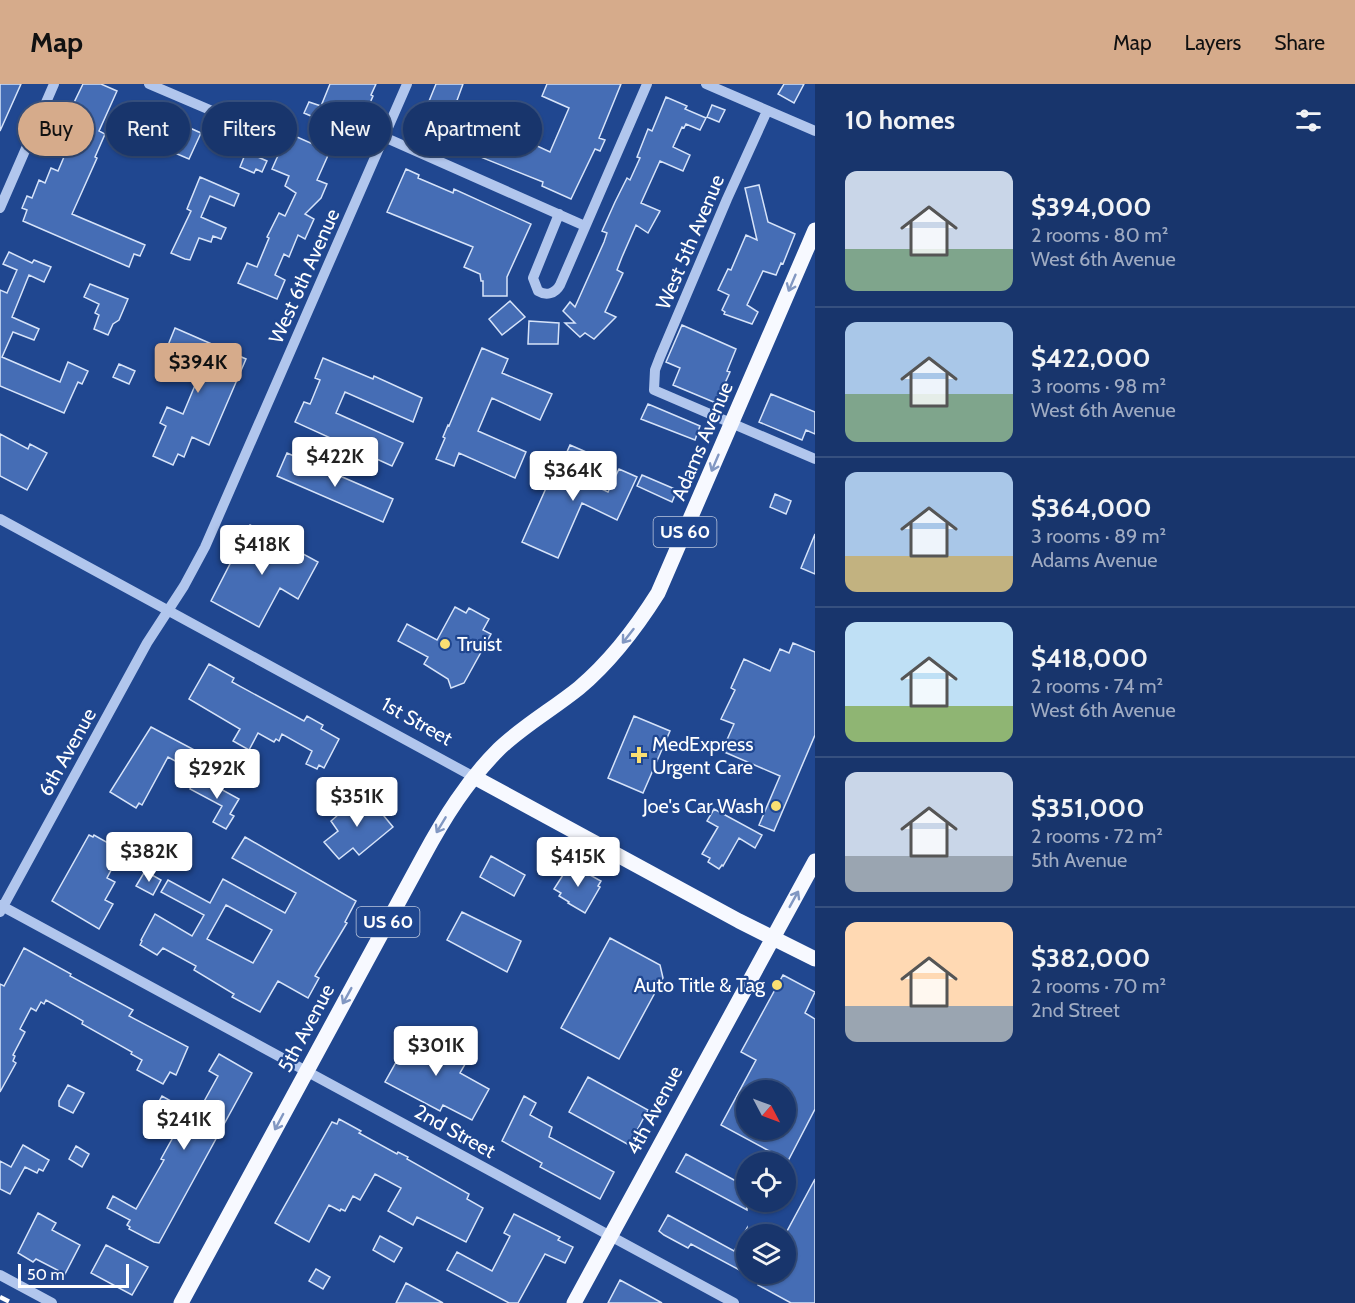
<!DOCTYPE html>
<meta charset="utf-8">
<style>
:root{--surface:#18356c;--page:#213d72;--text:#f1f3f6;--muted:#9fabc2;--line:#36507f;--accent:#d6ab8b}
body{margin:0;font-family:Cabin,sans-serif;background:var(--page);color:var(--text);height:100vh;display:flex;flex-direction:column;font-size:22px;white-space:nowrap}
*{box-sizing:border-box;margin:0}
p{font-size:20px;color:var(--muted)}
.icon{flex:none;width:33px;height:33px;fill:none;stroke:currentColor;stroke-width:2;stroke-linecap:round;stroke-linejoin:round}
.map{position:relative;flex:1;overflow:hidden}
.sheet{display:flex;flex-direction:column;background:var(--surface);width:540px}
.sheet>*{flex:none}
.hud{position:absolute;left:18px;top:18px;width:570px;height:54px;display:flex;gap:12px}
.needle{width:39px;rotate:131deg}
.buttons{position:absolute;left:736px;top:996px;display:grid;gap:12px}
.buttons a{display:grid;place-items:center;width:60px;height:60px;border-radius:50%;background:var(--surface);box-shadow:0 2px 4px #0004,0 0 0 2px var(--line);font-size:30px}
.scale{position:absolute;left:18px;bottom:15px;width:111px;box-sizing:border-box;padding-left:6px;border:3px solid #fff;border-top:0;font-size:16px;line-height:21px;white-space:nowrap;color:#fff;-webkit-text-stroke:4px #204790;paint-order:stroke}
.price{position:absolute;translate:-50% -51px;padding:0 14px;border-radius:6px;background:#fff;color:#222;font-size:20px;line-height:39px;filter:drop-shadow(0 2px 3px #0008)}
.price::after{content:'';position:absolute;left:50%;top:36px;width:18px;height:14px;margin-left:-9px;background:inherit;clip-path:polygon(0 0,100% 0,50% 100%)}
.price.active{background:var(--accent);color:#111}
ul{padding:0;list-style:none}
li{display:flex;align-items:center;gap:18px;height:150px;padding:0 30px}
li+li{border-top:2px solid var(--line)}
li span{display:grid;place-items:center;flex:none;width:168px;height:120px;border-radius:12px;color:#555}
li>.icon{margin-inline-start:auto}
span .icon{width:72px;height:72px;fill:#fffc;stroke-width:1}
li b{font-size:26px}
h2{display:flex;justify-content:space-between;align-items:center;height:72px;padding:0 30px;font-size:26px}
.tag{padding:0 21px;border-radius:27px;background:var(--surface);box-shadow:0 2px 4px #0004,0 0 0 2px var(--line);font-size:21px;line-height:54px}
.tag.active{background:var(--accent);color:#111}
header{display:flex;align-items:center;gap:36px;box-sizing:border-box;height:84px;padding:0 30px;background:var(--accent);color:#111}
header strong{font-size:28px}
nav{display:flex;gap:33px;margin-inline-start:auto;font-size:21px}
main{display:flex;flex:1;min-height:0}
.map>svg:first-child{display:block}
.building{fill:#456db5;stroke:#d6e3f9;stroke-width:1.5;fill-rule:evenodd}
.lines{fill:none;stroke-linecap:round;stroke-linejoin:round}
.minor{stroke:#b1c6ed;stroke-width:10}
.major{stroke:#f7f9ff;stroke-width:15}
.rail{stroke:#fff;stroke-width:4.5;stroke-dasharray:10 4.5;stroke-linecap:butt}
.oneway{stroke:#8197c2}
.poi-dot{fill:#fadf72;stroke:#204790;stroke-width:2}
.labels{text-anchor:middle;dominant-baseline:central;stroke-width:4.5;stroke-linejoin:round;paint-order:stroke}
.shield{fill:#204790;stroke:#bcc8de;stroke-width:1.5}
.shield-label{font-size:18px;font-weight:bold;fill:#fff}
.street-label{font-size:20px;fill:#fff;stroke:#204790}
.poi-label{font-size:20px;fill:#fff;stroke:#204790;text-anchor:start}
</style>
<header>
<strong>Map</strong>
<nav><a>Map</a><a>Layers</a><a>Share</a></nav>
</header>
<main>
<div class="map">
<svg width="815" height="1219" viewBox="0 0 815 1219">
<rect width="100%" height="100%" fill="#204790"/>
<path class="building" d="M 0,0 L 21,0 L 0,47 Z
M 83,0 L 101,0 L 117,7 L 99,47 L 105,50 L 95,73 L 97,74 L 72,130 L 145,161 L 140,172 L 134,170 L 129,183 L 23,137 L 27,126 L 22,124 L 27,112 L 32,114 L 39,96 L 45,99 L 51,84 L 58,87 L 72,54 L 62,50 L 70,32 L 68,31 Z
M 330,0 L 376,0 L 371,11 L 373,12 L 362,37 L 360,36 L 348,63 L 334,58 L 317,96 L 327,100 L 321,114 L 305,130 L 314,135 L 305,155 L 298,151 L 289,173 L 284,170 L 275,191 L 285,196 L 277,215 L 238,199 L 247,179 L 257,183 L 269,154 L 267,153 L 279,129 L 285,132 L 296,109 L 285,102 L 289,92 L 272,85 L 288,49 L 315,61 L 325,38 L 304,29 L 309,18 L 321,22 Z
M 436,0 L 463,0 L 452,30 L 473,39 L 475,33 L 550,68 L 569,24 L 542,12 L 547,0 L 621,0 L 599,54 L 605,56 L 600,67 L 595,65 L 571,115 L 542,102 L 543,98 L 463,66 L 465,63 L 440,52 L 439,56 L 422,48 L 432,24 L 427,22 Z
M 784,0 L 804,0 L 794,19 L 778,10 Z
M 666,13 L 687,22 L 685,25 L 706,34 L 700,46 L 686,40 L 684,44 L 682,43 L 673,63 L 690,71 L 683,87 L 660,77 L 641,119 L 660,127 L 648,149 L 636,141 L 622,173 L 617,186 L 623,189 L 605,228 L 616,233 L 594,255 L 585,249 L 580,253 L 565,239 L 575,239 L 563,227 L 570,218 L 575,223 L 604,158 L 607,149 L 602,147 L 615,118 L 627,94 L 630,96 L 640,74 L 637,73 L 648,45 L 652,47 Z
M 712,21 L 725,26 L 719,38 L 707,33 Z
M 145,24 L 201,49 L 189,75 L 149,58 L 148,59 L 136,54 L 137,51 L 134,50 Z
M 246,68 L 267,77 L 262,88 L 256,85 L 254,89 L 240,83 Z
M 406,85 L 419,91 L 418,94 L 453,109 L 454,105 L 531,140 L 507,193 L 507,212 L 483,212 L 483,197 L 481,197 L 480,190 L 464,183 L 473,163 L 387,128 Z
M 200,93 L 239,110 L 234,122 L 210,112 L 201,133 L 226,144 L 221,155 L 213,152 L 211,158 L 199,154 L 190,176 L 185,175 L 171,169 L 191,127 L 187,125 Z
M 759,101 L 768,138 L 795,150 L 783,180 L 781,179 L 776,191 L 763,187 L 747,221 L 758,228 L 752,240 L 724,230 L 725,228 L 722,226 L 729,211 L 718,206 L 728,185 L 731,186 L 746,151 L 757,156 L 745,104 Z
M 9,168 L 32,179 L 34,176 L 51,183 L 44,198 L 29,191 L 12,233 L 39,245 L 34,256 L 13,248 L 2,273 L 60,298 L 68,278 L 88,287 L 82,300 L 78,298 L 64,329 L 0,302 L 0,206 L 7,209 L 17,186 L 3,180 Z
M 90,200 L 128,215 L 119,236 L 113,240 L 108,251 L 94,245 L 99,231 L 95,229 L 99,220 L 84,213 Z
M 510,217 L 525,233 L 502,251 L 489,235 Z
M 529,237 L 559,239 L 558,260 L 528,260 Z
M 682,241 L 736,265 L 727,287 L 730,288 L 716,319 L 673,301 L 680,284 L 666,278 Z
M 175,244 L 246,275 L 209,361 L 192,353 L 184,373 L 178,370 L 173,381 L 153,372 L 166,342 L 160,339 L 167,323 L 183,330 L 201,287 L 164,271 Z
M 482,264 L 508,275 L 502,289 L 552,310 L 540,336 L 492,314 L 478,347 L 526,368 L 515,394 L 459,369 L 454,382 L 436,375 L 445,354 L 443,353 L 448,341 L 449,342 Z
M 323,274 L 373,295 L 374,292 L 422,314 L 413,338 L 345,308 L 336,329 L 403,359 L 392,382 L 295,338 L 304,318 L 310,320 L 311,318 L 320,296 L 315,294 Z
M 119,280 L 135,287 L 129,300 L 113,293 Z
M 771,310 L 815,328 L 815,350 L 806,346 L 802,356 L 759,338 Z
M 648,320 L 700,342 L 695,356 L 641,335 Z
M 0,350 L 28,365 L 30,360 L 47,369 L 27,406 L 0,392 Z
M 570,361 L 593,371 L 582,396 L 608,408 L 619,385 L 637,393 L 617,436 L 582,419 L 558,474 L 522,458 L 555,384 L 559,386 Z
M 287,369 L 393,415 L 383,438 L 277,392 Z
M 642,391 L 677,406 L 672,418 L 637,402 Z
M 775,410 L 791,417 L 786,430 L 770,423 Z
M 250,441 L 318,478 L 298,515 L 280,504 L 259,543 L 211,517 Z
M 815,450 L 815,490 L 801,484 Z
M 455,523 L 466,529 L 469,524 L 489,535 L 483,546 L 491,550 L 464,599 L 451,604 L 448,595 L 424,580 L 428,573 L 398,557 L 407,540 L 437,556 Z
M 793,559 L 815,568 L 815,651 L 774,747 L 759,741 L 780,692 L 722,667 L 734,640 L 721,635 L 735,606 L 731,604 L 744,575 L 770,587 L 780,565 L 789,569 Z
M 209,580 L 234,594 L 232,598 L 304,637 L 307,632 L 323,641 L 321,645 L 339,655 L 324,684 L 319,681 L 317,685 L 306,680 L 312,667 L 282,650 L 279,657 L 276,655 L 274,658 L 258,649 L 249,666 L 233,657 L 240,645 L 189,615 Z
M 634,632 L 670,647 L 643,709 L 608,694 Z
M 151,643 L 217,678 L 208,695 L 168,673 L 142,721 L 139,719 L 136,724 L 110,708 Z
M 197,692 L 239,715 L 230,730 L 234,732 L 226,745 L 213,738 L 222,722 L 190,705 Z
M 361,711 L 372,724 L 375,721 L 393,743 L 359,771 L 353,764 L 339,775 L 324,758 L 338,747 L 331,737 Z
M 714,725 L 762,751 L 755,764 L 739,754 L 723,782 L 722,781 L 719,785 L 708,778 L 710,774 L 702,770 L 718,743 L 707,737 Z
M 89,751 L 93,753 L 94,751 L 117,764 L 114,770 L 118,773 L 107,794 L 115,798 L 105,816 L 113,820 L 99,845 L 52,817 Z
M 245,753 L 356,817 L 345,838 L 347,839 L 315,892 L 319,894 L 308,914 L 278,897 L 260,928 L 232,913 L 234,910 L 194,886 L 196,882 L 163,864 L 157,871 L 140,861 L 142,857 L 141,856 L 155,830 L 192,852 L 204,831 L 161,808 L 168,796 L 210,819 L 223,795 L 285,829 L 296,809 L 232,774 ZM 226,821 L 272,846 L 253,879 L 207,855 Z
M 491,772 L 525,791 L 514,812 L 480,793 Z
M 570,780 L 601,797 L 598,802 L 600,803 L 585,829 L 568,819 L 569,818 L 559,812 L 561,809 L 554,805 Z
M 145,787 L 161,796 L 153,811 L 136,802 Z
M 462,828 L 521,857 L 507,888 L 447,856 Z
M 610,854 L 660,881 L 663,894 L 619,975 L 561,944 Z
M 24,864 L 71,890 L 70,892 L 133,926 L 129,932 L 188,963 L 176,991 L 170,988 L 163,1000 L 137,986 L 142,976 L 131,970 L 132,968 L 82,940 L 83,937 L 46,916 L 44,920 L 41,918 L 36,927 L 31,924 L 20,945 L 25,948 L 13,971 L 15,972 L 13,977 L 16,979 L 0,1008 L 0,900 L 4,902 Z
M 783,891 L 815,908 L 805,929 L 815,935 L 815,1025 L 788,1077 L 721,1041 L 756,976 L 741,968 ZM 747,1006 L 786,1006 L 786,1046 L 747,1046 Z
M 414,946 L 468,975 L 460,989 L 489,1005 L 472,1036 L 443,1021 L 440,1027 L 385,998 Z
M 219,970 L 252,989 L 159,1159 L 154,1158 L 129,1145 L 130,1143 L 127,1141 L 130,1136 L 107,1124 L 113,1112 L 136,1125 L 164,1076 L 161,1075 L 177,1046 L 151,1032 L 162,1012 L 192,1029 L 198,1018 L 202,1021 L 218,992 L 209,987 Z
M 588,993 L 648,1026 L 629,1061 L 569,1028 Z
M 68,1001 L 84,1009 L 73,1029 L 59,1022 L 59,1017 Z
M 524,1012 L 536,1019 L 530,1031 L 552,1043 L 549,1053 L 614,1088 L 600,1115 L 540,1083 L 542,1079 L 502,1057 Z
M 339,1035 L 361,1047 L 359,1049 L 397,1070 L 398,1068 L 408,1073 L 407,1075 L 469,1110 L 467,1115 L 483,1124 L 466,1158 L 417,1133 L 413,1141 L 388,1127 L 401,1104 L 375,1090 L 360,1116 L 353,1112 L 345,1127 L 341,1125 L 340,1127 L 329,1121 L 309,1158 L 275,1139 L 332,1038 L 337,1040 Z
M 23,1061 L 49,1076 L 43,1087 L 39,1085 L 37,1089 L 25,1083 L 10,1110 L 0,1105 L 0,1077 L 11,1083 Z
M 76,1062 L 89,1070 L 82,1083 L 69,1075 Z
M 686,1070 L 747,1103 L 747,1126 L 676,1088 Z
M 815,1095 L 815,1219 L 791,1219 L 758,1201 L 764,1190 L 786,1190 L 786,1149 Z
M 38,1129 L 56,1139 L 52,1146 L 80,1161 L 65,1190 L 36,1175 L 33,1178 L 18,1169 Z
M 514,1130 L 560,1153 L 558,1156 L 573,1163 L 565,1179 L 545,1170 L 518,1219 L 509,1219 L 447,1186 L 457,1168 L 492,1187 L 510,1152 L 504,1149 Z
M 668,1131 L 734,1167 L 747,1144 L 747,1190 L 691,1160 L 688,1164 L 664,1151 L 659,1147 Z
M 380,1152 L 402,1164 L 394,1178 L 373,1166 Z
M 106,1161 L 148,1183 L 132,1211 L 91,1189 Z
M 316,1185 L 330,1193 L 323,1205 L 309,1197 Z
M 620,1196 L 662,1219 L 608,1219 Z
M 406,1199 L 443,1219 L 396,1219 Z"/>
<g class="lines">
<path class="minor" d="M 149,0 L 217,29
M 706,0 L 815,47
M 767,27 L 727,115 L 660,273 L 655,286 L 654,306 L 815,375
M 384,53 L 585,142
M 0,124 L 54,0
M 559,130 L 533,194 L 538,207 C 546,212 555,210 560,201 L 647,0
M 0,435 L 474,693
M 0,821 L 734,1219
M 0,828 L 147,559 L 184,502 L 205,463 L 407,0
M 0,1191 L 52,1219"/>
<path class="major" d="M 474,693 L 739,837 L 815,875
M 181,1219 L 423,773 C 444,734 467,697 499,665 C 523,642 553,625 579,604 C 611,577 636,544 658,509 L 815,146
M 574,1219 L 815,777"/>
<path class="rail" d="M 0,1213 L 12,1219"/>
</g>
<defs><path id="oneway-shaft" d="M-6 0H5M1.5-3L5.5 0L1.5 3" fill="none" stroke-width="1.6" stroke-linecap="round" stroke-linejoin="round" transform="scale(1.5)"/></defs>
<g class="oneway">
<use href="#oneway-shaft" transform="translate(792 199) rotate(113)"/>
<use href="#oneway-shaft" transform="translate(715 379) rotate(113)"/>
<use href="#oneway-shaft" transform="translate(628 552) rotate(128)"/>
<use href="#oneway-shaft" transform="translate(441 741) rotate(121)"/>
<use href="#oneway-shaft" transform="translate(794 815) rotate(-61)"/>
<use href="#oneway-shaft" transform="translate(347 912) rotate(119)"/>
<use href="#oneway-shaft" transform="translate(279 1038) rotate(118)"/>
</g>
<g class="poi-dot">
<circle cx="445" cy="560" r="6"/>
<path d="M636 662h6v6h6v6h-6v6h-6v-6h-6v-6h6z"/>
<circle cx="776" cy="722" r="6"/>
<circle cx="777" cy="901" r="6"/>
</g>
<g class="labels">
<g class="shield">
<rect x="653.5" y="433" width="63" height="30" rx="4.5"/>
<rect x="356.5" y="823" width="63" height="30" rx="4.5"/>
</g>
<g class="shield-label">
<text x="685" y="448">US 60</text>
<text x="388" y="838">US 60</text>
</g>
<g class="street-label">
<text transform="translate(690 158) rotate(-67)">West 5th Avenue</text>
<text transform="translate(304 192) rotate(-66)">West 6th Avenue</text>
<text transform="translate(702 357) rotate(-67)">Adams Avenue</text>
<text transform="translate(417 637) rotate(29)">1st Street</text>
<text transform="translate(67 668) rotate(-61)">6th Avenue</text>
<text transform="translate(306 944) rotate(-62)">5th Avenue</text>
<text transform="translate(654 1026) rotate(-62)">4th Avenue</text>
<text transform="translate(455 1047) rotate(29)">2nd Street</text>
</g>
<g class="poi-label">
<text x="457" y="560">Truist</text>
<text x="652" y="660">MedExpress<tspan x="652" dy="23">Urgent Care</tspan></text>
<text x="764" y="722" text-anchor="end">Joe's Car Wash</text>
<text x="765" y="901" text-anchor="end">Auto Title &amp; Tag</text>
</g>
</g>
</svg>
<div class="buttons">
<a><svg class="needle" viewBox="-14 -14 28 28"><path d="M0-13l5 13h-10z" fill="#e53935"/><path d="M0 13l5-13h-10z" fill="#9fabc2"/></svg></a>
<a><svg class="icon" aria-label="locate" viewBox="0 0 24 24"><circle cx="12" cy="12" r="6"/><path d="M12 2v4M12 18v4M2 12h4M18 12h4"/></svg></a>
<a><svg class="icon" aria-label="layers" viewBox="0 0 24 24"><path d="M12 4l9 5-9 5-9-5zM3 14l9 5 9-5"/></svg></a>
</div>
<div class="scale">50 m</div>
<b class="price active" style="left:198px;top:310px">$394K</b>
<b class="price" style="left:335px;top:404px">$422K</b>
<b class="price" style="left:573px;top:418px">$364K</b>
<b class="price" style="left:262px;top:492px">$418K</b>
<b class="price" style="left:217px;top:716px">$292K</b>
<b class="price" style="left:357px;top:744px">$351K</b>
<b class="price" style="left:149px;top:799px">$382K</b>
<b class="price" style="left:578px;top:804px">$415K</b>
<b class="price" style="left:436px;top:993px">$301K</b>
<b class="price" style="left:184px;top:1067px">$241K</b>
<div class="hud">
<a class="tag active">Buy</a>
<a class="tag">Rent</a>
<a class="tag">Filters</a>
<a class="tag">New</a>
<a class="tag">Apartment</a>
</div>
</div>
<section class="sheet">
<h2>10 homes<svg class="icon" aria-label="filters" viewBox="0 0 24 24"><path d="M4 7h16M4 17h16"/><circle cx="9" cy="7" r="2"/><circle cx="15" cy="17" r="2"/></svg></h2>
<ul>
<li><span style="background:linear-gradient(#c9d6e8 65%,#7fa58c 0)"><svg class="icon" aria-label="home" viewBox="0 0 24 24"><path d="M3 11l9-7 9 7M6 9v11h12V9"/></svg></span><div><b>$394,000</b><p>2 rooms · 80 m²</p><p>West 6th Avenue</p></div></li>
<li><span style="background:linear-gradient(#a9c7e8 60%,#7fa58c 0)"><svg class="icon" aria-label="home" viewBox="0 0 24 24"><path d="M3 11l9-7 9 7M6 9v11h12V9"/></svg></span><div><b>$422,000</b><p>3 rooms · 98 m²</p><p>West 6th Avenue</p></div></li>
<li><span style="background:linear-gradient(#a9c7e8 70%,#c2b280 0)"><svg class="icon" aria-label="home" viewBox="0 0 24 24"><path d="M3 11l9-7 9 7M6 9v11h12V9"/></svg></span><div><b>$364,000</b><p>3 rooms · 89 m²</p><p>Adams Avenue</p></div></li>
<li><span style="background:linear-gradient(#bfe0f5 70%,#8fb573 0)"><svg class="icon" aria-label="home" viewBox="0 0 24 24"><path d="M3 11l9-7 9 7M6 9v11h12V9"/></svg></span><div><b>$418,000</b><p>2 rooms · 74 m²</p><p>West 6th Avenue</p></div></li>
<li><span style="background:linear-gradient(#c9d6e8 70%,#9aa5b1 0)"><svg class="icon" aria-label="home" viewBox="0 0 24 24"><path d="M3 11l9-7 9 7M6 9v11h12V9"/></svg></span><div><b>$351,000</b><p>2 rooms · 72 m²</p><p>5th Avenue</p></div></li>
<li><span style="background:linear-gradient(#ffd9b3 70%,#9aa5b1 0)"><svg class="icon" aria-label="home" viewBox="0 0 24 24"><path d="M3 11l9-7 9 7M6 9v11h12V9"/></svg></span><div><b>$382,000</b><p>2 rooms · 70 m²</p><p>2nd Street</p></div></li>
</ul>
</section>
</main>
